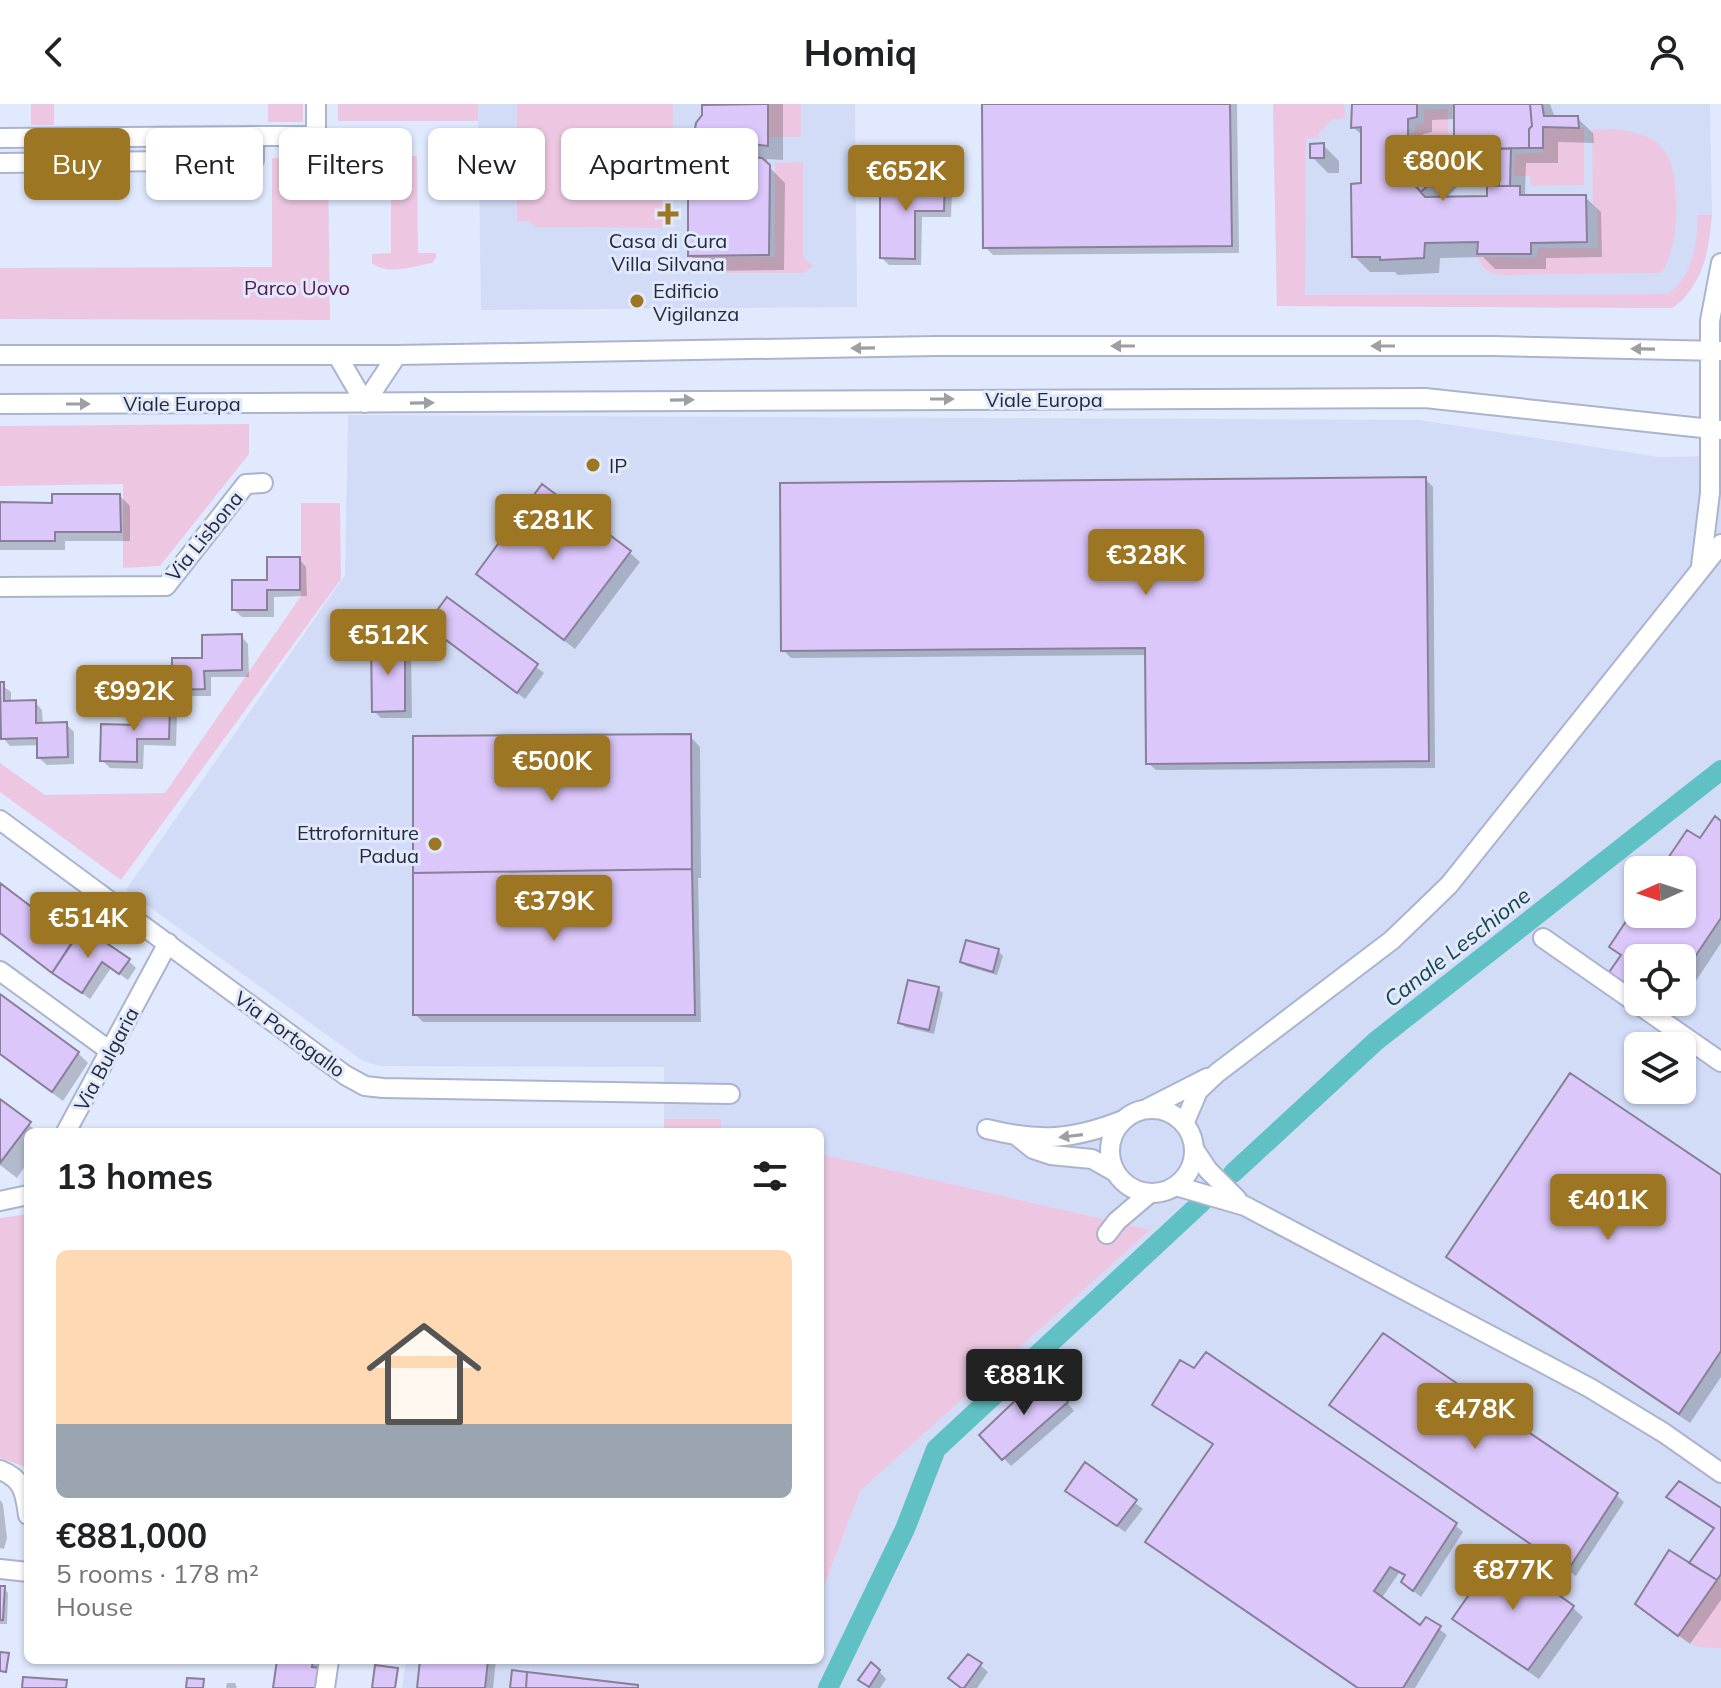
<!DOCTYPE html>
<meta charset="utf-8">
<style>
:root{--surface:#fff;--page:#f2f2f2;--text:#202124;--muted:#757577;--accent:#9c7622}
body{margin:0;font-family:Mulish,sans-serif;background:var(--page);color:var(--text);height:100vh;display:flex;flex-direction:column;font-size:30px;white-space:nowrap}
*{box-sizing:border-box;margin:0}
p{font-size:26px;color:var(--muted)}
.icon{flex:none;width:44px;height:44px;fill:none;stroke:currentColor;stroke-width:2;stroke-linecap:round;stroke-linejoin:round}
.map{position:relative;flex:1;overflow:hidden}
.details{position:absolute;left:24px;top:1024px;width:800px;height:536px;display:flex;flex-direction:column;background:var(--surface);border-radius:12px;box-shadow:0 2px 6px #0004}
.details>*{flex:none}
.guide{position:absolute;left:24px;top:24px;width:800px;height:72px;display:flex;gap:16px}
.needle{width:52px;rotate:267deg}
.buttons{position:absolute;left:1624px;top:752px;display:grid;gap:16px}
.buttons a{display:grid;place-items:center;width:72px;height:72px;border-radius:12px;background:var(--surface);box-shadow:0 2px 6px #0004;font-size:40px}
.price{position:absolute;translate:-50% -68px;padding:0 18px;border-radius:8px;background:var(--accent);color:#fff;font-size:26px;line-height:52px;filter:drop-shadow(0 2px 4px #0008)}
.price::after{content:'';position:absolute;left:50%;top:48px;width:24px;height:18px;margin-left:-12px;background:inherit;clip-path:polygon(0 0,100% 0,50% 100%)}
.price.selected{background:#222;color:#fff}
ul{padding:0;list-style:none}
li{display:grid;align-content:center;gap:16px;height:424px;padding:0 32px}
li span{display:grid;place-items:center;height:248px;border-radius:12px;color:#555}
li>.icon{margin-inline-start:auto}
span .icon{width:144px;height:144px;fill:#fffc;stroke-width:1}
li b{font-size:34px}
h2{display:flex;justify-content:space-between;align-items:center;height:96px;padding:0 32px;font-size:34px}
.chip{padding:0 28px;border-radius:12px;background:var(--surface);box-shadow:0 2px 6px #0004;font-size:28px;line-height:72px}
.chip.selected{background:var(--accent);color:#fff}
header{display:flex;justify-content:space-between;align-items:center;height:104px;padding:0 32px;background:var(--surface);font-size:36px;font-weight:700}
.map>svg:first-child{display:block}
.built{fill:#d2dcf7;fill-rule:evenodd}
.green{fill:#edc7e1}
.shadow{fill:#0003;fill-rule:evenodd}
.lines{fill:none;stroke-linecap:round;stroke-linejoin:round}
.canal{stroke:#60c1c4;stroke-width:20}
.building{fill:#dbc7fa;stroke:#897f98;stroke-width:2}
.street-casing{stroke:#aab4ce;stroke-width:22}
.street{stroke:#fff;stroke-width:18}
.oneway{fill:#9d9fa4}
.poi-dot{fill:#9c7622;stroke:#e0e9fe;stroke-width:3}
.labels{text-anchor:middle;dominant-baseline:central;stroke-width:6;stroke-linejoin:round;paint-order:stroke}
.poi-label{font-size:20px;fill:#262a34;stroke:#e0e9fe;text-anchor:start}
.park-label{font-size:20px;fill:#5d164e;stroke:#e0e9fe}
.street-label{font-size:20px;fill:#262a34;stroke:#e0e9fe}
.water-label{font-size:22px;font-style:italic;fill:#174445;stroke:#e0e9fe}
</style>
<header><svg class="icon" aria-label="back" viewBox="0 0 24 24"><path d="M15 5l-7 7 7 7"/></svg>Homiq<svg class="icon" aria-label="person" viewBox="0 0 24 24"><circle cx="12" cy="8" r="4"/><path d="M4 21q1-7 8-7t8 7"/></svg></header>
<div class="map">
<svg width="1721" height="1584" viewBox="0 0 1721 1584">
<rect width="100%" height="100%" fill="#e0e9fe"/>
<path class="built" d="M 478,0 L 855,0 L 857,203 L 481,206 Z
M 1273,0 L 1710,0 L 1712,111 L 1701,168 L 1683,196 L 1672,204 L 1277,202 Z
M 348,311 L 1420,316 L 1659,353 L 1721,352 L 1721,1584 L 402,1584 L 406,1556 L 820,1556 L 820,1028 L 664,1028 L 664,963 L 380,962 L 363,957 L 126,786 L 345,471 ZM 1638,766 L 1682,766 L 1682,810 L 1638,810 ZM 1638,854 L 1682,854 L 1682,898 L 1638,898 ZM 1638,942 L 1682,942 L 1682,986 L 1638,986 Z"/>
<path class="green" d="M 31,0 L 54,0 L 54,21 L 31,21 Z
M 268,0 L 303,0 L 303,18 L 268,18 Z
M 338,0 L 478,0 L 478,17 L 338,17 Z
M 517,0 L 673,0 L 672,124 L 536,123 L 528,117 L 517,117 Z
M 768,0 L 801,0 L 801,33 L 768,33 Z
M 1273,0 L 1344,0 L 1345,14 L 1331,16 L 1318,30 L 1318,34 L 1306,34 L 1305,191 L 1667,190 C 1693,173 1697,141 1698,111 L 1712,111 C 1709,146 1703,183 1672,204 L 1277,202 Z
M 1448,5 L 1448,35 L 1437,48 L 1416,47 L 1415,21 L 1424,20 L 1424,6 Z
M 1544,24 L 1584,24 L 1584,81 L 1531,82 L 1530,72 L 1514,72 L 1515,50 L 1543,49 Z
M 1604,25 C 1656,27 1675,41 1676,95 C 1677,121 1675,142 1663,167 L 1659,169 L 1507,171 C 1492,171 1483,168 1478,153 L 1536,154 L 1538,144 L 1598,144 L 1597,103 L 1593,101 L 1592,26 Z
M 1469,50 L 1492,50 L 1493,70 L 1478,70 L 1478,83 L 1452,83 L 1453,67 Z
M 391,52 L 417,52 L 418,149 L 436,149 L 436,154 L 432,159 C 413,162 388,172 372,159 L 372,150 L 391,149 Z
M 272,54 L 328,55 L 330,216 L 0,215 L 0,164 L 272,163 Z
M 803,58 L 803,153 L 813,162 L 803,169 L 688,169 L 688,153 L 775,153 L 775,59 Z
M 249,320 L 249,350 L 160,462 L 123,464 L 123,380 L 0,382 L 0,322 Z
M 301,399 L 340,399 L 341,475 L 121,776 L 0,688 L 0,659 L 45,691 L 165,689 L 301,492 Z
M 664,1015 L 721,1015 L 721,1027 L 725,1028 L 664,1028 Z
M 820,1050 L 1150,1126 L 860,1387 L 820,1492 Z
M 28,1110 L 28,1364 L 0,1354 L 0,1114 Z
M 1717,1476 L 1721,1479 L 1721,1544 L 1698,1543 L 1678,1532 Z"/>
<path class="shadow" d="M 712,0 L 783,0 L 783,56 L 767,55 L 767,61 L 785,79 L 784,166 L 706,167 L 690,151 L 723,67 L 720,67 L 704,52 Z
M 984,0 L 1237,0 L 1239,149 L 993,151 L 985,143 Z
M 1354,0 L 1550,0 L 1555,14 L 1577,14 L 1593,29 L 1594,39 L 1558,38 L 1558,59 L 1526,59 L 1525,90 L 1529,93 L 1585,93 L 1601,108 L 1602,153 L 1546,154 L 1546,165 L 1495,165 L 1483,153 L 1440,154 L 1439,169 L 1398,171 L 1395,168 L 1370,168 L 1354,152 L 1363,81 L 1363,32 L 1353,23 ZM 1456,15 L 1456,38 L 1423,72 L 1423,30 L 1432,28 L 1432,16 ZM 1480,60 L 1501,60 L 1501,84 L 1489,94 L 1446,94 Z
M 1323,41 L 1339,57 L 1339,69 L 1328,69 L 1312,53 Z
M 882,78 L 944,78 L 952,86 L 951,113 L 922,113 L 921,161 L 889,161 L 882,154 Z
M 1425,375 L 1433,383 L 1435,664 L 1156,666 L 1148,659 L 1147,551 L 791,554 L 783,546 Z
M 120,392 L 130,402 L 130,437 L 65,437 L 65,446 L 0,446 L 0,400 L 54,401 Z
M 629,448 L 640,458 L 575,545 L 478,470 Z
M 299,455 L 306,463 L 307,492 L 274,493 L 274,513 L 242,513 L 234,506 Z
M 447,495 L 544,569 L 525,595 L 428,521 Z
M 241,532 L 248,540 L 249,573 L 211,573 L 211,592 L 182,592 L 174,585 L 204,556 Z
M 404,541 L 411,548 L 412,614 L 381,614 L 374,607 Z
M 0,580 L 11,588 L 11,599 L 35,598 L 42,606 L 43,621 L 66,620 L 74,628 L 74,660 L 47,661 L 39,654 L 39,641 L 10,642 L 3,634 L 2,620 L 0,620 Z
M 169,603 L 177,610 L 176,642 L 144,641 L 143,665 L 110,664 L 102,656 L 139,623 Z
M 690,632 L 700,643 L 701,774 L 698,774 L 701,918 L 423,918 L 415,910 Z
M 1721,719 L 1721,839 L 1682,898 L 1682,854 L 1638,854 L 1638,898 L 1682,898 L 1668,918 L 1617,884 L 1622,853 L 1611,842 L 1638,803 L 1638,810 L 1682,810 L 1682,766 L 1663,766 Z
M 0,781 L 75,839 L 128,856 L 136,864 L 128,876 L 111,864 L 90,895 L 0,830 Z
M 998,847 L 1003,852 L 997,871 L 966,862 L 962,858 Z
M 938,885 L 943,889 L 934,930 L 905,923 L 900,919 Z
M 0,894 L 78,949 L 88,959 L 63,997 L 0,951 Z
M 0,997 L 38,1028 L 28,1028 L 28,1058 L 17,1074 L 0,1061 Z
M 1721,1074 L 1721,1273 L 1690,1319 L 1459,1163 L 1449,1153 Z
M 1194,1267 L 1455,1421 L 1463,1428 L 1421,1493 L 1411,1485 L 1406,1473 L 1399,1469 L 1381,1495 L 1421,1524 L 1427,1516 L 1447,1531 L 1415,1584 L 1356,1584 L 1148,1438 L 1215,1342 L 1154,1300 Z
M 1051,1279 L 1074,1307 L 1011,1362 L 982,1331 Z
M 1332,1301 L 1616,1391 L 1624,1398 L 1576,1472 Z
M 1085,1361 L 1143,1405 L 1125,1428 L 1067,1386 Z
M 1669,1393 L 1721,1407 L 1721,1496 L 1690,1540 L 1637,1500 L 1690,1461 L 1715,1426 L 1679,1403 Z
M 0,1396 L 3,1400 L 7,1434 L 4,1445 L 0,1444 Z
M 0,1484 L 4,1484 L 8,1489 L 7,1520 L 0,1520 Z
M 1572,1503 L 1583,1513 L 1539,1575 L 1465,1525 L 1455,1515 Z
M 279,1556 L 321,1556 L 320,1565 L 275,1584 Z
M 422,1556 L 496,1556 L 493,1584 L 419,1584 Z
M 587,1556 L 623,1556 L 623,1560 Z
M 980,1561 L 988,1568 L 977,1584 L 962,1584 Z
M 879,1567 L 886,1575 L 880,1584 L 869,1584 L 860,1576 Z
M 227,1579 L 235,1579 L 237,1584 L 226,1584 Z"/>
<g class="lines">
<path class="canal" d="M 1233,1069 L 1376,937 L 1721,666
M 828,1584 L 905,1425 L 936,1345 L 1202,1098"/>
</g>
<path class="building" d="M 768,0 L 768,42 L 752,40 L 752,53 L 762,54 L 770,61 L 769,151 L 688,152 L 688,71 L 721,71 L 722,52 L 702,52 L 703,45 L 694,31 L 696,19 L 702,11 L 702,1 Z
M 982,0 L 1230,0 L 1232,142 L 983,144 Z
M 1352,0 L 1417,0 L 1417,13 L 1408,15 L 1408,79 L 1413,79 L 1425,93 L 1487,92 L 1487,82 L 1520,82 L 1520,91 L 1586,91 L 1587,138 L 1531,139 L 1531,150 L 1477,150 L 1478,138 L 1425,139 L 1424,154 L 1380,156 L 1380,153 L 1352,153 L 1351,80 L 1361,79 L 1361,23 L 1351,24 Z
M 1454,0 L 1530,0 L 1532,22 L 1529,25 L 1529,44 L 1464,45 L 1454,37 Z
M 1530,0 L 1542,0 L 1544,12 L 1578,12 L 1579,24 L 1543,23 L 1543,44 L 1529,44 L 1529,25 L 1532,22 Z
M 1454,37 L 1464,45 L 1421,88 L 1413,79 Z
M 1324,39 L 1324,54 L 1310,54 L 1310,40 Z
M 1511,44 L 1510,82 L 1499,82 L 1500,45 Z
M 880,76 L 945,76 L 944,107 L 915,107 L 915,155 L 880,154 Z
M 643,192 L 644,202 L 630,202 L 630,193 Z
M 1426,373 L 1429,657 L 1146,660 L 1145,544 L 781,547 L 780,379 Z
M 542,380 L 631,447 L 564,536 L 476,470 Z
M 52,390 L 120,390 L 121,428 L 55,428 L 55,437 L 0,437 L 0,398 L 52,399 Z
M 267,453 L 300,453 L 300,486 L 267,486 L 267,506 L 232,506 L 232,476 L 267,476 Z
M 447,493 L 538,560 L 517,589 L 426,521 Z
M 242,530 L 242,566 L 204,567 L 205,585 L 172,586 L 172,554 L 202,554 L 202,531 Z
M 371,539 L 405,539 L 405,607 L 372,608 Z
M 0,578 L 4,578 L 4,597 L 36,596 L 36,619 L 67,618 L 68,653 L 37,654 L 37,634 L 1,635 Z
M 137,600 L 170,601 L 169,635 L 137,635 L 137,658 L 100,657 L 101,620 L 137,621 Z
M 691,630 L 692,765 L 413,769 L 413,632 Z
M 1715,712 L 1721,717 L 1721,814 L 1682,872 L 1682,854 L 1638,854 L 1638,897 L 1605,874 L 1621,851 L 1609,843 L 1638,799 L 1638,810 L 1682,810 L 1682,766 L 1660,766 L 1687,726 L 1700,734 Z
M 692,765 L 695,911 L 413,911 L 413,769 Z
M 0,779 L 74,835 L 52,869 L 0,829 Z
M 83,823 L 130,855 L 119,870 L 102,858 L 82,889 L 52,869 Z
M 966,836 L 999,845 L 993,868 L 960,858 Z
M 908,876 L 939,883 L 929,926 L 898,919 Z
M 0,890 L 79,948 L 52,988 L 0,950 Z
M 1570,969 L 1721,1071 L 1721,1247 L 1679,1310 L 1446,1153 Z
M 0,995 L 31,1018 L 0,1059 Z
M 1383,1229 L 1618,1389 L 1568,1466 L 1329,1301 Z
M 1206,1248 L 1457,1419 L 1413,1487 L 1401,1478 L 1405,1471 L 1390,1463 L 1374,1487 L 1420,1521 L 1426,1513 L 1441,1522 L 1403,1584 L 1358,1584 L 1145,1438 L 1213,1340 L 1152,1301 L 1180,1256 L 1194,1264 Z
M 1044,1269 L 1068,1298 L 1002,1356 L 979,1331 Z
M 1085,1358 L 1137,1396 L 1117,1422 L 1065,1387 Z
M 1679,1377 L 1721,1404 L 1721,1470 L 1717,1476 L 1689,1459 L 1714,1424 L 1666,1393 Z
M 1669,1446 L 1717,1476 L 1678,1532 L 1635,1500 Z
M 1499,1448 L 1574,1502 L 1528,1566 L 1452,1515 Z
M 0,1482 L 5,1482 L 3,1516 L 0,1516 Z
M 0,1548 L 9,1549 L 6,1568 L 0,1567 Z
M 968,1550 L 982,1559 L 964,1584 L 961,1584 L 948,1574 Z
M 277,1556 L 313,1556 L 312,1563 L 322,1564 L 319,1584 L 273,1584 Z
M 420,1556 L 488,1556 L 485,1584 L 417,1584 Z
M 871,1558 L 880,1566 L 869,1583 L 858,1576 Z
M 375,1561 L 398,1564 L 395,1584 L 372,1584 Z
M 512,1566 L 527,1568 L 526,1584 L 510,1584 Z
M 527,1568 L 638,1581 L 638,1584 L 526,1584 Z
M 23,1573 L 67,1576 L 66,1584 L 22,1584 Z
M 187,1574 L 204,1575 L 203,1584 L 186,1584 Z"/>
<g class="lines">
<defs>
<path id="street" d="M 254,32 L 316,32 L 316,0
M 0,34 L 254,32 L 254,56 L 0,59
M 0,251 L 397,251 L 936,242 L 1494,242 L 1721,247
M 337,251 L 365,299 L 397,251
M 0,300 L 1425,294 L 1721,326
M 1701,462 L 1710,389 L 1710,217 L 1721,159
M 0,483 L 166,482 L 246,380 L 263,379
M 0,716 L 345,971 L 365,982 L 383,984 L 730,990
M 1543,834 L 1721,958
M 0,867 L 110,947
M 1148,1004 L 1207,974
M1110 1047a42 42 0 1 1 84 0a42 42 0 1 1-84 0Z
M 1184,1020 L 1198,987 L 1217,969 L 1392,836 L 1449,781 L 1721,440
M 987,1025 C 1039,1038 1073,1036 1123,1016
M 66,1028 L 168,839
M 1017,1032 L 1033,1045 L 1051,1051 L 1092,1055 L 1115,1068
M 1194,1045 L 1208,1066 L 1237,1095
M 1176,1082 L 1245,1102 L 1590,1284 L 1664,1329 L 1721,1369
M 0,1097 L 28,1091
M 1107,1130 L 1117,1117 L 1150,1089
M 0,1366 C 23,1375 25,1388 28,1411
M 0,1465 L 28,1468
M 325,1584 L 329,1556"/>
</defs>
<use href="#street" class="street-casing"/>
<use href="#street" class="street"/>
</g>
<defs><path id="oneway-solid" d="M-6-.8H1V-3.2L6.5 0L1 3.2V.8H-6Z" transform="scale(2)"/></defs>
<g class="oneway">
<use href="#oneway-solid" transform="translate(1123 242) rotate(180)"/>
<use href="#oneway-solid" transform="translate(1383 242) rotate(-180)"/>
<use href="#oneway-solid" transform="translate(863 244) rotate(179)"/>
<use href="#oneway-solid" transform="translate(1643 245) rotate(-179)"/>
<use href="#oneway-solid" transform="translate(942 295)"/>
<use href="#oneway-solid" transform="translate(682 296) rotate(-1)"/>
<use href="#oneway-solid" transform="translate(422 299) rotate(-1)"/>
<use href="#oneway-solid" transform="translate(78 300)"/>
<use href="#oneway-solid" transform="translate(1071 1032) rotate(173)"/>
</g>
<g class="poi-dot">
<path d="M664 98h8v8h8v8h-8v8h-8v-8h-8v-8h8z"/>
<circle cx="637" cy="197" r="8"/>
<circle cx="593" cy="361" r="8"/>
<circle cx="435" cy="740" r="8"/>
</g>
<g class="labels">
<g class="poi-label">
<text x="668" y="136" text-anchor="middle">Casa di Cura<tspan x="668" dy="23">Villa Silvana</tspan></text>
<text x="653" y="186">Edificio<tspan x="653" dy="23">Vigilanza</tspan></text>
<text x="609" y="361">IP</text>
<text x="419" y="728" text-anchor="end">Ettroforniture<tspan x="419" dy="23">Padua</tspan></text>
</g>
<g class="park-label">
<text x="297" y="183">Parco Uovo</text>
</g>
<g class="street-label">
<text x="1044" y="295">Viale Europa</text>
<text x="182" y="299">Viale Europa</text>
<text transform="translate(204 432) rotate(-51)">Via Lisbona</text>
<text transform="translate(290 930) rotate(36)">Via Portogallo</text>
<text transform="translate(106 955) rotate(-62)">Via Bulgaria</text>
</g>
<g class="water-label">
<text transform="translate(1457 843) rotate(-38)">Canale Leschione</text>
</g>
</g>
</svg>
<div class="buttons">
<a><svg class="needle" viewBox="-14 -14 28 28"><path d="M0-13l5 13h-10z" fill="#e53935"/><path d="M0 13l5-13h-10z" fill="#757577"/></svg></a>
<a><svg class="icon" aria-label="locate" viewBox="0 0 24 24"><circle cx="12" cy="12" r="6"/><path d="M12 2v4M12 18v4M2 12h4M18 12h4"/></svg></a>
<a><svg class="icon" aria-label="layers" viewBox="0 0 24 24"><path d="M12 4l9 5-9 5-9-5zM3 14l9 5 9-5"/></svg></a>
</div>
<b class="price" style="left:1443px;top:99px">€800K</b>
<b class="price" style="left:906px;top:109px">€652K</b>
<b class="price" style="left:553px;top:458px">€281K</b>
<b class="price" style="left:1146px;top:493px">€328K</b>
<b class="price" style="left:388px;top:573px">€512K</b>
<b class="price" style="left:134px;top:629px">€992K</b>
<b class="price" style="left:552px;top:699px">€500K</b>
<b class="price" style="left:554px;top:839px">€379K</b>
<b class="price" style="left:88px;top:856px">€514K</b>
<b class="price" style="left:1608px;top:1138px">€401K</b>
<b class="price selected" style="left:1024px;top:1313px">€881K</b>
<b class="price" style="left:1475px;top:1347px">€478K</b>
<b class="price" style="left:1513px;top:1508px">€877K</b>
<div class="guide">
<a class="chip selected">Buy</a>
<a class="chip">Rent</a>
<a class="chip">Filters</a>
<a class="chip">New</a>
<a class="chip">Apartment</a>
</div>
<section class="details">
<h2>13 homes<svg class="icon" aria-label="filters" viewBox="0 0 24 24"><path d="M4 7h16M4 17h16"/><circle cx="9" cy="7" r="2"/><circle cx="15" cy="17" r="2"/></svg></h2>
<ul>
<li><span style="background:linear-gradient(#ffd9b3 70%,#9aa5b1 0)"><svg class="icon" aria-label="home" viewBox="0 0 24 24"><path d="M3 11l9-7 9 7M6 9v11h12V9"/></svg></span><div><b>€881,000</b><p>5 rooms · 178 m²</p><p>House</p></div></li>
</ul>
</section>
</div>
